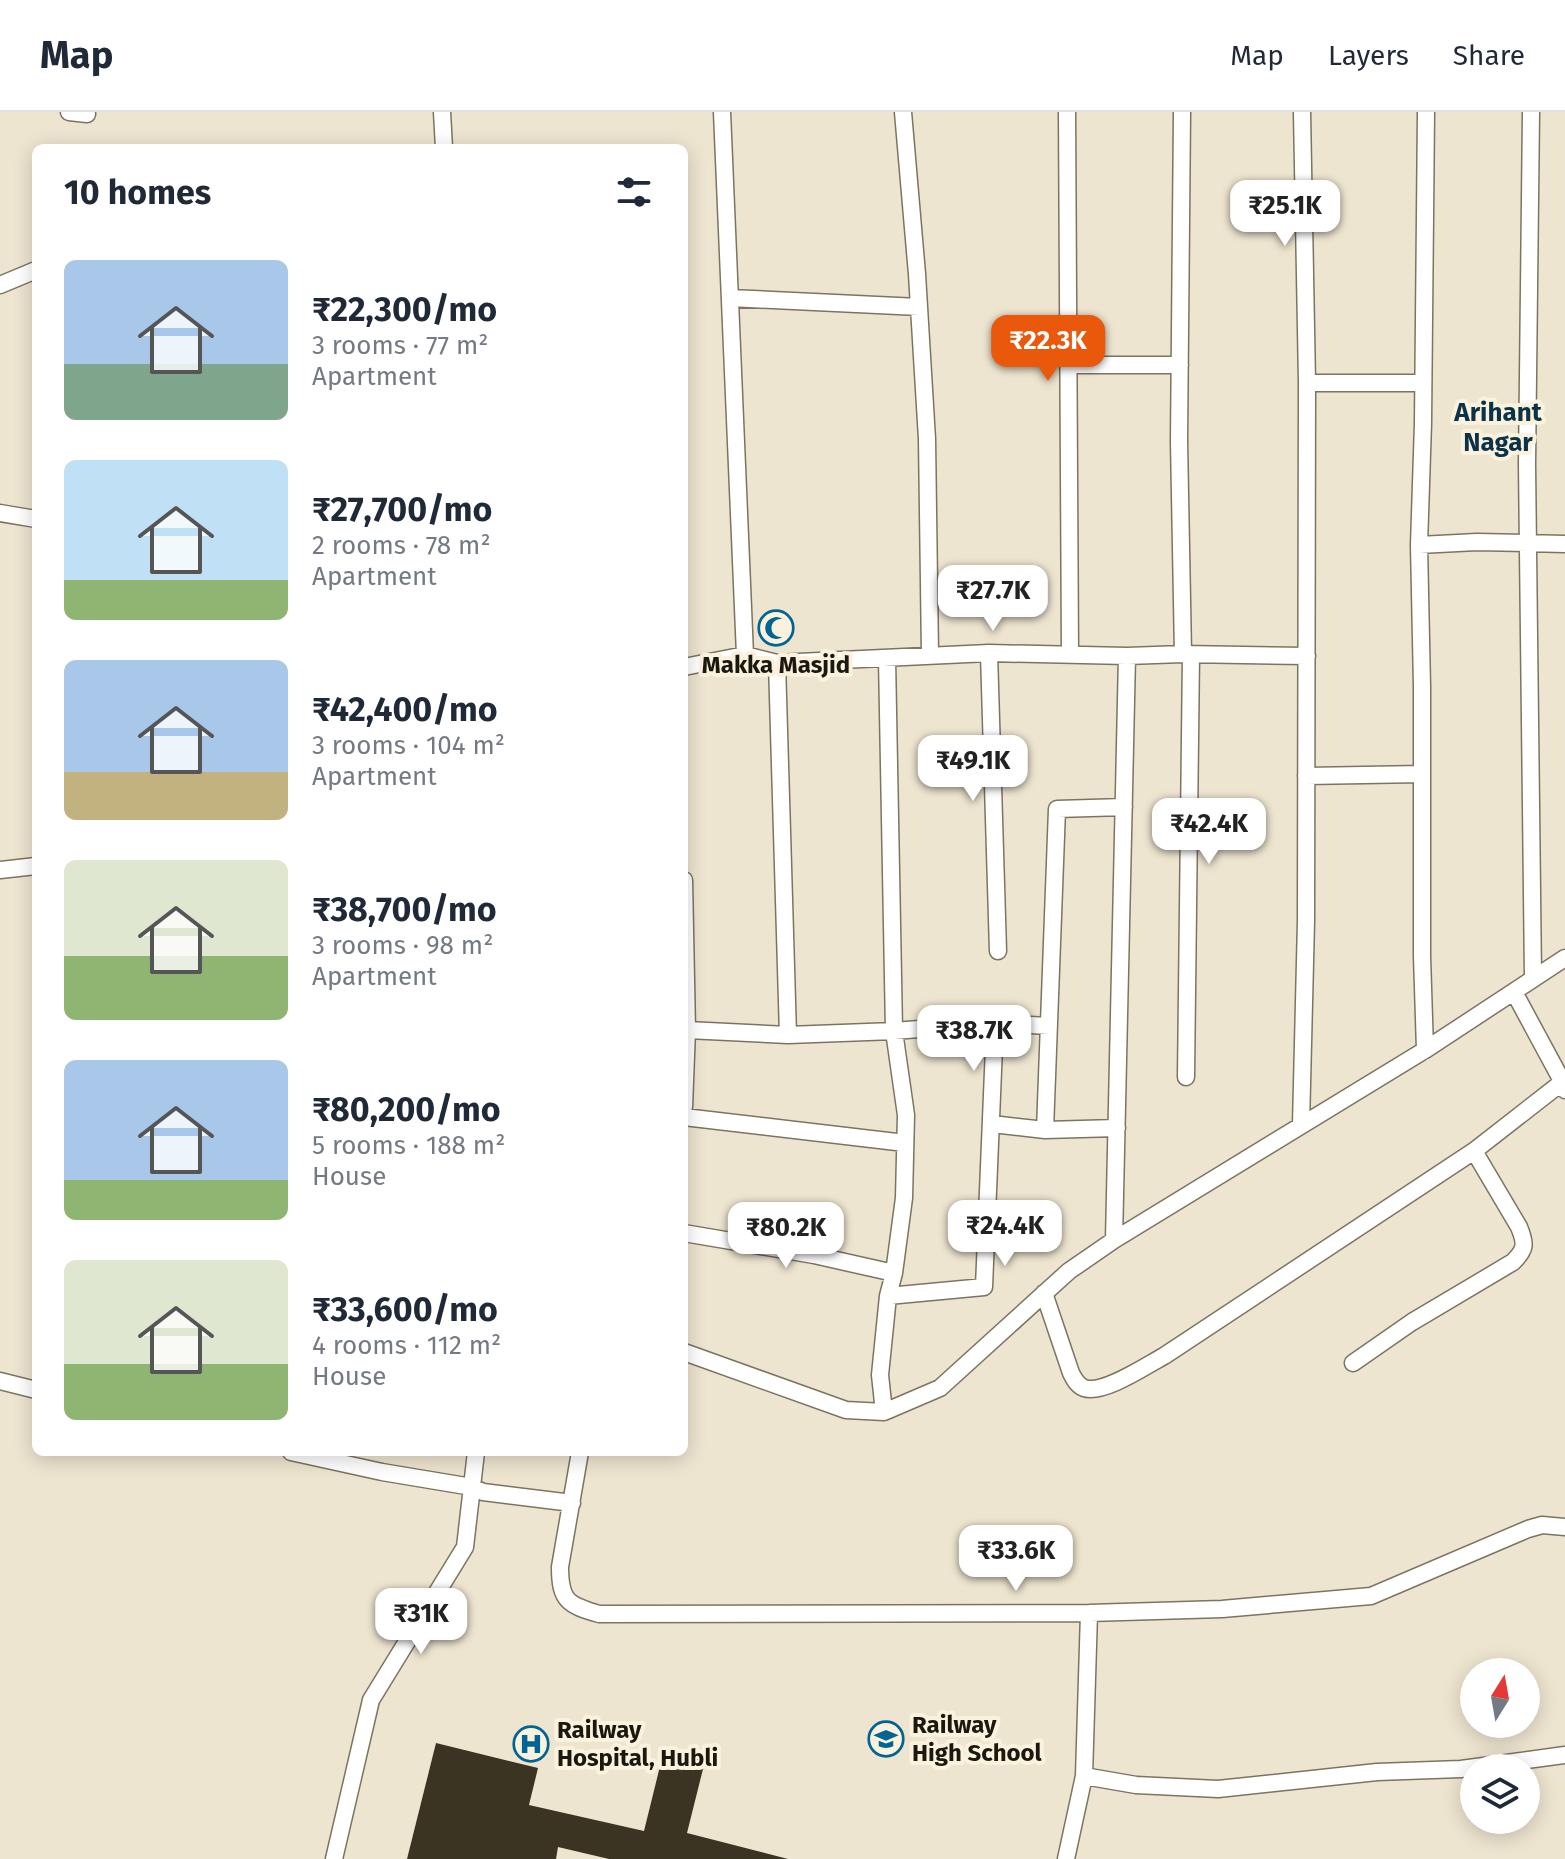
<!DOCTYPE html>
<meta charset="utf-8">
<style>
:root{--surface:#fff;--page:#f6f6f7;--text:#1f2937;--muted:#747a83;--line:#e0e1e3;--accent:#ea580c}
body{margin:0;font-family:"Fira Sans",sans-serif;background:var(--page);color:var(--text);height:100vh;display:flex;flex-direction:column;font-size:30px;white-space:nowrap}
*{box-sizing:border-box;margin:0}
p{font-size:26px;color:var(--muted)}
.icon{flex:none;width:44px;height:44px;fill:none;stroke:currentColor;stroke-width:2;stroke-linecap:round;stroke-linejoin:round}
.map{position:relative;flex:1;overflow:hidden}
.sheet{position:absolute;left:32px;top:32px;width:656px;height:1312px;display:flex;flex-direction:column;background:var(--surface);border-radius:12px;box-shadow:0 4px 20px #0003}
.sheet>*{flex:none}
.needle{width:52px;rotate:11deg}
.tools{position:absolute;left:1460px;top:1546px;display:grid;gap:16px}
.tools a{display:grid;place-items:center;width:80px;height:80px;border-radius:50%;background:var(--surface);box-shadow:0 4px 20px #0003;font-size:40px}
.price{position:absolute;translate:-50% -68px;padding:0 18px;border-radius:16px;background:#fff;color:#222;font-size:26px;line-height:52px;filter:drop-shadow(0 2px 4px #0008)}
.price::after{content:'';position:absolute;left:50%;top:48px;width:24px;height:18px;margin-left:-12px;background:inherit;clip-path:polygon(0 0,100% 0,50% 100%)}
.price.current{background:var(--accent);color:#fff}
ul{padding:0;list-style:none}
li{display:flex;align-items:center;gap:24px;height:200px;padding:0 32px}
li span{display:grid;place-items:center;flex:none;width:224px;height:160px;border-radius:12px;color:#555}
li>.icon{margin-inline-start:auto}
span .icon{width:96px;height:96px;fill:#fffc;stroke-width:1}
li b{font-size:34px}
h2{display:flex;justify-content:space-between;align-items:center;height:96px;padding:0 32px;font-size:34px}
header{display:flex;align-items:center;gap:48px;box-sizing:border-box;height:112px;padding:0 40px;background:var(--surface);border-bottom:2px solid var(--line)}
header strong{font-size:38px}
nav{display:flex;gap:44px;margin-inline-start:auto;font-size:28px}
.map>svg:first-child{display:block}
.building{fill:#3b3423}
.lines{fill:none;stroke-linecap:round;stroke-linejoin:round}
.street-casing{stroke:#7b7461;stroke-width:19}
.street{stroke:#fff;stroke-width:16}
.labels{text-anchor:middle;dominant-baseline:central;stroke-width:8;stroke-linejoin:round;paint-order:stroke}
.poi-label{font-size:24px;font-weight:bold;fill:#1b1810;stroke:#fbf2dd;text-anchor:start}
.neighbourhood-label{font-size:26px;font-weight:bold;fill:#0a334a;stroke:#fbf2dd}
</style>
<header>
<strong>Map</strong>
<nav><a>Map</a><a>Layers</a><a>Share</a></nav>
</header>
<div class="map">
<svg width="1565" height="1747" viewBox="0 0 1565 1747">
<rect width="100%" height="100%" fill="#eee5d0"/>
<path class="building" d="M 436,1631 L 538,1656 L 529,1693 L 644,1719 L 664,1638 L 705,1649 L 687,1721 L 788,1747 L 609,1747 L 558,1735 L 556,1747 L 407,1747 Z"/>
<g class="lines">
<defs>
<path id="street" d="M 69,0 L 87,2
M 442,0 L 444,36
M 722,0 L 745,543
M 903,0 L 917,162 L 927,327 L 930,543
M 1067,0 L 1070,542
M 1182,0 L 1179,329 L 1183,542
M 1302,0 L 1307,271
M 1531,0 L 1527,352 L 1533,866
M 0,173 L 36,158
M 730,186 L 919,195
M 1068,253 L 1180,253
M 0,401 L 36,407
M 1419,433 L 1477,430 L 1565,432
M 989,541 L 998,839
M 777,551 L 788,923
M 684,555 L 745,543 L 777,551 L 989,541 L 1127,544 L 1183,542 L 1307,544
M 1306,664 L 1422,662
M 0,758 L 36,754
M 684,768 L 687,918 L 788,923 L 894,919 L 995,911 L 1049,914
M 1514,880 L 1562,969 L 1565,978
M 1425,938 L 1422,844 L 1422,575 L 1419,433 L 1423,311 L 1426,0
M 1186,965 L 1191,542
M 684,995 L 687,918
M 684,1005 L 905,1031
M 992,1012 L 1045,1018 L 1117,1016
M 1301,1013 L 1306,809 L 1307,271 L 1423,271
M 1045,1018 L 1057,697 L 1124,695
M 684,1121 L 814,1143 L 894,1161
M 1114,1128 L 1127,544
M 1044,1181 L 1071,1261 C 1074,1267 1077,1273 1084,1276 C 1103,1283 1147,1253 1164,1244 L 1474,1039 L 1565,968
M 888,1184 L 984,1175 L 995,911
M 684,1240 L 846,1298 L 884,1300 L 940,1276 L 1069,1159 L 1114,1128 L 1425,938 L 1565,846
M 1353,1251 L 1412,1210 L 1513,1150 C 1526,1137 1526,1132 1519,1115 L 1474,1039
M 0,1269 L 36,1278
M 884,1300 L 880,1263 L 888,1184 L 894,1161 L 904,1086 L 906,1003 L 894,919 L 887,546
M 291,1340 L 382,1360 L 472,1375 L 483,1380 L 572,1391
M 580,1340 L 560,1455 C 560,1489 568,1493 599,1502 L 1089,1501 L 1222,1497 L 1371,1484 L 1528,1417 L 1542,1413 L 1565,1415
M 1089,1501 L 1084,1664 L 1136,1673 L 1218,1677 L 1377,1660 L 1461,1657 L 1565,1643
M 334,1747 L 371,1588 L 465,1435 L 476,1340
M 1066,1747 L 1084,1664"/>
</defs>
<use href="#street" class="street-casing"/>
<use href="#street" class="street"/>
</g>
<defs>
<symbol id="mosque-ring" viewBox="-11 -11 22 22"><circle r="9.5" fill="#fbf2dd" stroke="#006593" stroke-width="1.5"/><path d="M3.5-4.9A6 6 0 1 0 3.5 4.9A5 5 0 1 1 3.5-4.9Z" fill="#006593"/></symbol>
<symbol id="school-ring" viewBox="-11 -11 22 22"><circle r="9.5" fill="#fbf2dd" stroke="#006593" stroke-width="1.5"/><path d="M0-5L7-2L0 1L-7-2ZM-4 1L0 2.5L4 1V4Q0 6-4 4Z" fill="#006593"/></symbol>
<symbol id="hospital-ring" viewBox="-11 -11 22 22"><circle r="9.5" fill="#fbf2dd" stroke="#006593" stroke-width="1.5"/><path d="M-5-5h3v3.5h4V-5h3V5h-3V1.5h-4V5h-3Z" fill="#006593"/></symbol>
</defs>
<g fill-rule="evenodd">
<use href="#mosque-ring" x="756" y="496" width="40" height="40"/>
<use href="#school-ring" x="866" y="1607" width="40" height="40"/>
<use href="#hospital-ring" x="511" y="1612" width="40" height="40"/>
</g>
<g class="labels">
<g class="poi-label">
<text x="776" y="553" text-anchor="middle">Makka Masjid</text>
<text x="912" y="1613">Railway<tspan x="912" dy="28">High School</tspan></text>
<text x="557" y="1618">Railway<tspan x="557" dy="28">Hospital, Hubli</tspan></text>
</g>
<g class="neighbourhood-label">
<text x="1498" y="300">Arihant<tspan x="1498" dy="30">Nagar</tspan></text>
</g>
</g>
</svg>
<div class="tools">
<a><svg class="needle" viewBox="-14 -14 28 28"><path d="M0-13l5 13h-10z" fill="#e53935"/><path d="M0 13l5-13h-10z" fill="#747a83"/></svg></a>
<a><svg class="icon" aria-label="layers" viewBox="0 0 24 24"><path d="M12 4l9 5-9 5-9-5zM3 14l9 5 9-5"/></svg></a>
</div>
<b class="price" style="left:1285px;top:136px">₹25.1K</b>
<b class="price current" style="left:1048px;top:271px">₹22.3K</b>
<b class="price" style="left:993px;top:521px">₹27.7K</b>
<b class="price" style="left:973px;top:691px">₹49.1K</b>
<b class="price" style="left:1209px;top:754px">₹42.4K</b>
<b class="price" style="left:974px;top:961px">₹38.7K</b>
<b class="price" style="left:1005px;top:1156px">₹24.4K</b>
<b class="price" style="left:786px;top:1158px">₹80.2K</b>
<b class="price" style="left:1016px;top:1481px">₹33.6K</b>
<b class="price" style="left:421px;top:1544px">₹31K</b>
<section class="sheet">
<h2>10 homes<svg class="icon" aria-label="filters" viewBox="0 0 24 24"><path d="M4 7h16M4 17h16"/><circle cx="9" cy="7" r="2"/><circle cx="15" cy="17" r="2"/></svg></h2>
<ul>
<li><span style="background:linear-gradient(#a9c7e8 65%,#7fa58c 0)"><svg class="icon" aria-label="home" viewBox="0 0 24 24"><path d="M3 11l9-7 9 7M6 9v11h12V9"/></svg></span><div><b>₹22,300/mo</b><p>3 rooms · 77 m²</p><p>Apartment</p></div></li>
<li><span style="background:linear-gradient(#bfe0f5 75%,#8fb573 0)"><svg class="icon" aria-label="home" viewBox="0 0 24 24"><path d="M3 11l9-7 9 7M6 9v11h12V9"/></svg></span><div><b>₹27,700/mo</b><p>2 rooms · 78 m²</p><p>Apartment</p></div></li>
<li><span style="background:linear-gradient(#a9c7e8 70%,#c2b280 0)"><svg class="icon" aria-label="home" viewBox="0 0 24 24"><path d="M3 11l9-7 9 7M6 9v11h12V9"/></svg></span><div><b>₹42,400/mo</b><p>3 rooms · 104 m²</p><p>Apartment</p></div></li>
<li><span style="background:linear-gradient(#dfe7d0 60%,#8fb573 0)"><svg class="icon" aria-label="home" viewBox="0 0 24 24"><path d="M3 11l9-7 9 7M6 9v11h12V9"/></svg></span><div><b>₹38,700/mo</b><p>3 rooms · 98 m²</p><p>Apartment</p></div></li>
<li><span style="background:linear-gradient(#a9c7e8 75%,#8fb573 0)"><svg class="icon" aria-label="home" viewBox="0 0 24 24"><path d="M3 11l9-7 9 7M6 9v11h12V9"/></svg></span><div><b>₹80,200/mo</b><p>5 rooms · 188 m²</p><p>House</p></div></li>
<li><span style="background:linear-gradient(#dfe7d0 65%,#8fb573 0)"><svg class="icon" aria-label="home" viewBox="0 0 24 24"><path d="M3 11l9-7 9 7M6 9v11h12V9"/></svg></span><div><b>₹33,600/mo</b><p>4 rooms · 112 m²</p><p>House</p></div></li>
</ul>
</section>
</div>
